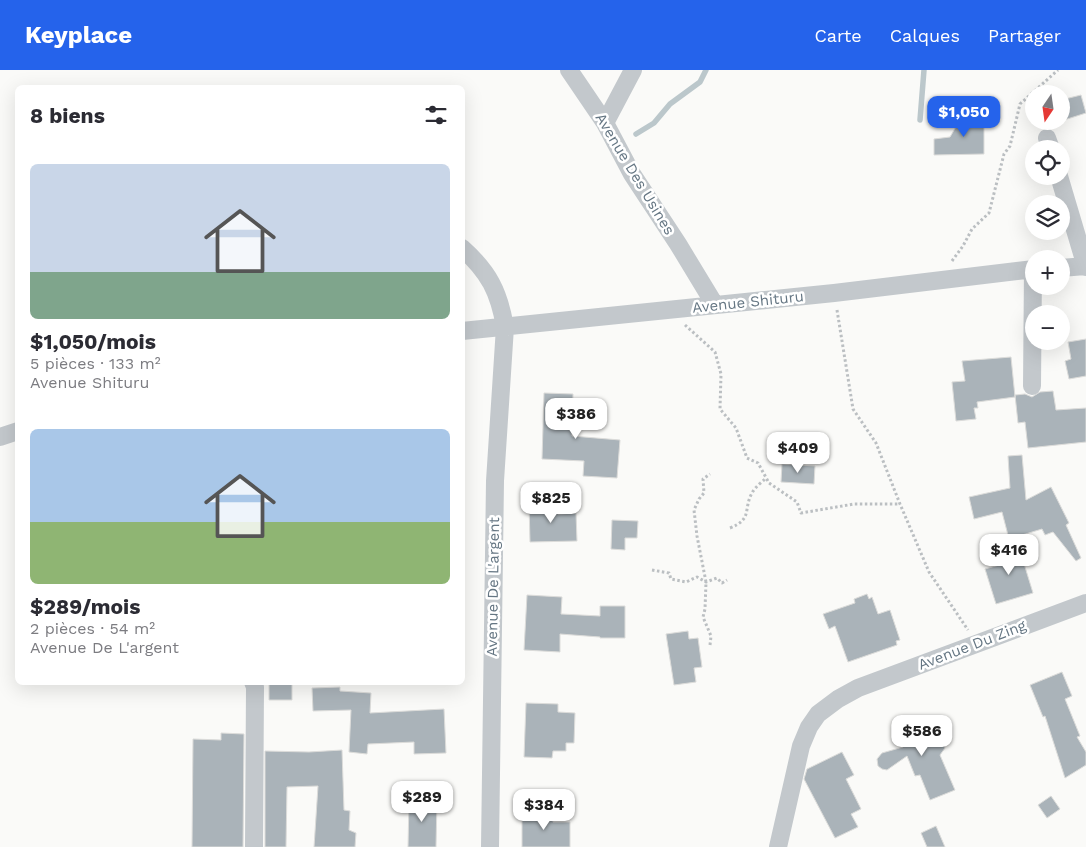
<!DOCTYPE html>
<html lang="fr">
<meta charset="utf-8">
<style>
:root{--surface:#fff;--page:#f2f2f3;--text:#2b2b33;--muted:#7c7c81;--accent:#2563eb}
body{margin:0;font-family:"Work Sans",sans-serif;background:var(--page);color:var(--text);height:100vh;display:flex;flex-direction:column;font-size:19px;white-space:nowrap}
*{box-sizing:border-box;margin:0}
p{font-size:16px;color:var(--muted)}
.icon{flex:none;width:28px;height:28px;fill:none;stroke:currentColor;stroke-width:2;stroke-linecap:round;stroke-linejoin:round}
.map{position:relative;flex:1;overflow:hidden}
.drawer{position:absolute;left:15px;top:15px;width:450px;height:600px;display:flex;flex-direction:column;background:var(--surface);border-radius:8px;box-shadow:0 5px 20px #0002}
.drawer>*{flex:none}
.needle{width:32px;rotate:193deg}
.controls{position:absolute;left:1025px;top:15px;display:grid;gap:10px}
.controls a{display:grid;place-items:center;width:45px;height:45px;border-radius:50%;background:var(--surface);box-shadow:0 5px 20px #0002;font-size:25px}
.price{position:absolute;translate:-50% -42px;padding:0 11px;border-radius:10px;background:#fff;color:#222;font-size:16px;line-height:32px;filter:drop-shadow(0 1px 2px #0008)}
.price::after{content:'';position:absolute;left:50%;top:30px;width:15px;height:11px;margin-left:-8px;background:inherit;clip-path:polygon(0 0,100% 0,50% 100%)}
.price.active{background:var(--accent);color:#fff}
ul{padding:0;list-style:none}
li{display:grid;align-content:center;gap:10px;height:265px;padding:0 15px}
li span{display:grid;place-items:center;height:155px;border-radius:8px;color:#555}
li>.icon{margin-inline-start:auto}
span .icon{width:90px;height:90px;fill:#fffc;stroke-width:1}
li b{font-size:21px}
h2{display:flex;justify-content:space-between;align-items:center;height:60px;padding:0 15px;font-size:21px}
header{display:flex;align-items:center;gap:30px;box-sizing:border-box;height:70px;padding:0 25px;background:var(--accent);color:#fff}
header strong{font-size:24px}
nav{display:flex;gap:28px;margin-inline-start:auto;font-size:18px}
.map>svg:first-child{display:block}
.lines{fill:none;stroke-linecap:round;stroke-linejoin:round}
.stream{stroke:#bbc7cb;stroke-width:5.5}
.building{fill:#aab3b9;stroke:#dcdcda}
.path{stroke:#bbbfc2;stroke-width:3;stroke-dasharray:2.5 2.5;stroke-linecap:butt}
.minor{stroke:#c3c8cc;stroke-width:18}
.labels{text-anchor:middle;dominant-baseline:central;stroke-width:5;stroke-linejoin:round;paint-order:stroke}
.street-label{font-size:15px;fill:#657683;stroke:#fff}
</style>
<header>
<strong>Keyplace</strong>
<nav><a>Carte</a><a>Calques</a><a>Partager</a></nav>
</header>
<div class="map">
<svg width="1086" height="777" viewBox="0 0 1086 777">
<rect width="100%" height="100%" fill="#fafaf8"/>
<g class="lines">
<path class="stream" d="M 920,50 L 924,0
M 636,64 L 654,53 L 670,34 L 700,12 L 706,0"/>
</g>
<path class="building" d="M 1081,25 L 1086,43 L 1061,51 L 1061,30 Z
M 964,43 L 984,44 L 984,84 L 934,85 L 934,69 L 950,67 Z
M 1086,269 L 1086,306 L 1069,309 L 1065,291 L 1071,289 L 1068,272 Z
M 1011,287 L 1015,327 L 977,332 L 978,338 L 974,338 L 976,349 L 956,351 L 952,312 L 965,311 L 962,291 Z
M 1053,321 L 1056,340 L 1086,338 L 1086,372 L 1028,378 L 1025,352 L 1018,353 L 1015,325 L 1025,324 L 1032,327 L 1040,322 Z
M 544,323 L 573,324 L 572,366 L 620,370 L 617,408 L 583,406 L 584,391 L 542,389 Z
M 1022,385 L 1026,430 L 1051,417 L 1069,453 L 1066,455 L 1081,488 L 1076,491 L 1053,462 L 1045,465 L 1042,459 L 1009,469 L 1002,442 L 974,449 L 969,427 L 1010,418 L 1008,386 Z
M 782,394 L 815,396 L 814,414 L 781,412 Z
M 529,433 L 558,433 L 558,444 L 576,443 L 577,471 L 530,472 Z
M 612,450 L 638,451 L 637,468 L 625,468 L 625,480 L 611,479 Z
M 1018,474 L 1033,523 L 996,534 L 985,499 L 1003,494 L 998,480 Z
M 867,524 L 869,529 L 872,527 L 878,544 L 890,540 L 900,570 L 896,571 L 897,575 L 848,592 L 835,556 L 829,559 L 823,544 L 855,533 L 854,529 Z
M 527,525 L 562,527 L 561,544 L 600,546 L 600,536 L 625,536 L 625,568 L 600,568 L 600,567 L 560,564 L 560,582 L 524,580 Z
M 688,561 L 689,569 L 698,568 L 702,597 L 694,598 L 696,612 L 674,615 L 666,564 Z
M 1062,602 L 1072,626 L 1065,629 L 1080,666 L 1077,667 L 1086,682 L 1086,695 L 1065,708 L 1045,646 L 1043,647 L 1030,615 Z
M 269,612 L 292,612 L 292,630 L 269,630 Z
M 340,617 L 340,621 L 371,623 L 370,643 L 444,639 L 446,683 L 414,684 L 414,672 L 368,674 L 367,684 L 349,682 L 351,640 L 313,641 L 312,618 Z
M 526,633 L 558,634 L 558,642 L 575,643 L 574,673 L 566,673 L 566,681 L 553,681 L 552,688 L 524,687 Z
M 932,647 L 945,678 L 940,685 L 955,720 L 930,730 L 920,705 L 915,706 L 907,686 L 887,700 L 882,699 L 878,696 L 877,689 L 882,683 L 903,677 L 896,661 Z
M 221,663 L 244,664 L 243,777 L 192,777 L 193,669 L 221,670 Z
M 342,680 L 344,740 L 350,741 L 349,760 L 356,763 L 355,777 L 314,777 L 318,716 L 287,717 L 286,777 L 265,777 L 265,681 L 309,682 Z
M 842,682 L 854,705 L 846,709 L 861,739 L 851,744 L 858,757 L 835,768 L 804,709 L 807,699 Z
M 1051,726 L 1060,739 L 1047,748 L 1038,735 Z
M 409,729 L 437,730 L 436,777 L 408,777 Z
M 522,743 L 553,743 L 553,752 L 570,752 L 570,777 L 522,777 Z
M 936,756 L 945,777 L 927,777 L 921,763 Z"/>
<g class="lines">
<path class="path" d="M 952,191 L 963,176 L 972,159 L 989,143 L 1004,84 L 1010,76 L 1020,34 L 1058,0
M 837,240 L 853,339 L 876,373 L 900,434 L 929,502 L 968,560
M 685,255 L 715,282 L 721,304 L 720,339 L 736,358 L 747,388 L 758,393 L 769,413 L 797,432 L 801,443 L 854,434 L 900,434
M 730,458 C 753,449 743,439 752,423 C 755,417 762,412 766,408
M 652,500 L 669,503 L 671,509 L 686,512 L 697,507 L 706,512 L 717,508 L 722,513 L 727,510
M 710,575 L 711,566 L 703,547 L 705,539 L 706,512 L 697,466 L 694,440 L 699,429 L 704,423 L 703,409 L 710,404"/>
<path class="minor" d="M 569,0 L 605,53 L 632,104 L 678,174 L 715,235
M 605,53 L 633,0
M 1047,68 L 1051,79
M 1059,106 L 1086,197
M 462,178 C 489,202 499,222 505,257 L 495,411 L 490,777
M 1061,198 L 1086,196
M 462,261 L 834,223 L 1034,199
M 1032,316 L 1033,199
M 0,367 L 18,361
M 253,612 L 255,617 L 254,777
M 778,777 L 801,676 L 809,657 L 818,644 L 838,629 L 858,618 L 1086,533"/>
</g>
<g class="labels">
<g class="street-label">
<text transform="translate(635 104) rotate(59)">Avenue Des Usines</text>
<text transform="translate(748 232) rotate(-6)">Avenue Shituru</text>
<text transform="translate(493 517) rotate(-89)">Avenue De L'argent</text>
<text transform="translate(972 575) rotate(-21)">Avenue Du Zing</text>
</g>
</g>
</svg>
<div class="controls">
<a><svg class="needle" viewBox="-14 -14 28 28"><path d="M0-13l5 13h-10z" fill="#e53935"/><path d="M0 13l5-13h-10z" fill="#7c7c81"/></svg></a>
<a><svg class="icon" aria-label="locate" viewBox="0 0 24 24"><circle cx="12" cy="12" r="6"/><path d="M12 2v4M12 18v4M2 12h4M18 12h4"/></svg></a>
<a><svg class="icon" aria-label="layers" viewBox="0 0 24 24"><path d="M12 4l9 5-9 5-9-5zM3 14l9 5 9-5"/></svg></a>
<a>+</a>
<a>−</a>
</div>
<b class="price active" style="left:964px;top:68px">$1,050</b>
<b class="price" style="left:576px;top:370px">$386</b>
<b class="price" style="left:798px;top:404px">$409</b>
<b class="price" style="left:551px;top:454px">$825</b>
<b class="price" style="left:1009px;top:506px">$416</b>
<b class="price" style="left:922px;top:687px">$586</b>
<b class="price" style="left:422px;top:753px">$289</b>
<b class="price" style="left:544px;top:761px">$384</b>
<section class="drawer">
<h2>8 biens<svg class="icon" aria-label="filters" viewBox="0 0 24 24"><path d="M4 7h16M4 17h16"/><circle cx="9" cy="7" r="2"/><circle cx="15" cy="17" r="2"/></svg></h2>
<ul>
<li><span style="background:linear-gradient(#c9d6e8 70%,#7fa58c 0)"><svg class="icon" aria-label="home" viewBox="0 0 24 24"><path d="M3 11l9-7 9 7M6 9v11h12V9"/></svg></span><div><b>$1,050/mois</b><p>5 pièces · 133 m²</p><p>Avenue Shituru</p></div></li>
<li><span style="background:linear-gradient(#a9c7e8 60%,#8fb573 0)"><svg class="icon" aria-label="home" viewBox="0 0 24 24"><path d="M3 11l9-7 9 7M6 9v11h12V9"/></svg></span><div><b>$289/mois</b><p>2 pièces · 54 m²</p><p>Avenue De L'argent</p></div></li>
</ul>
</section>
</div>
